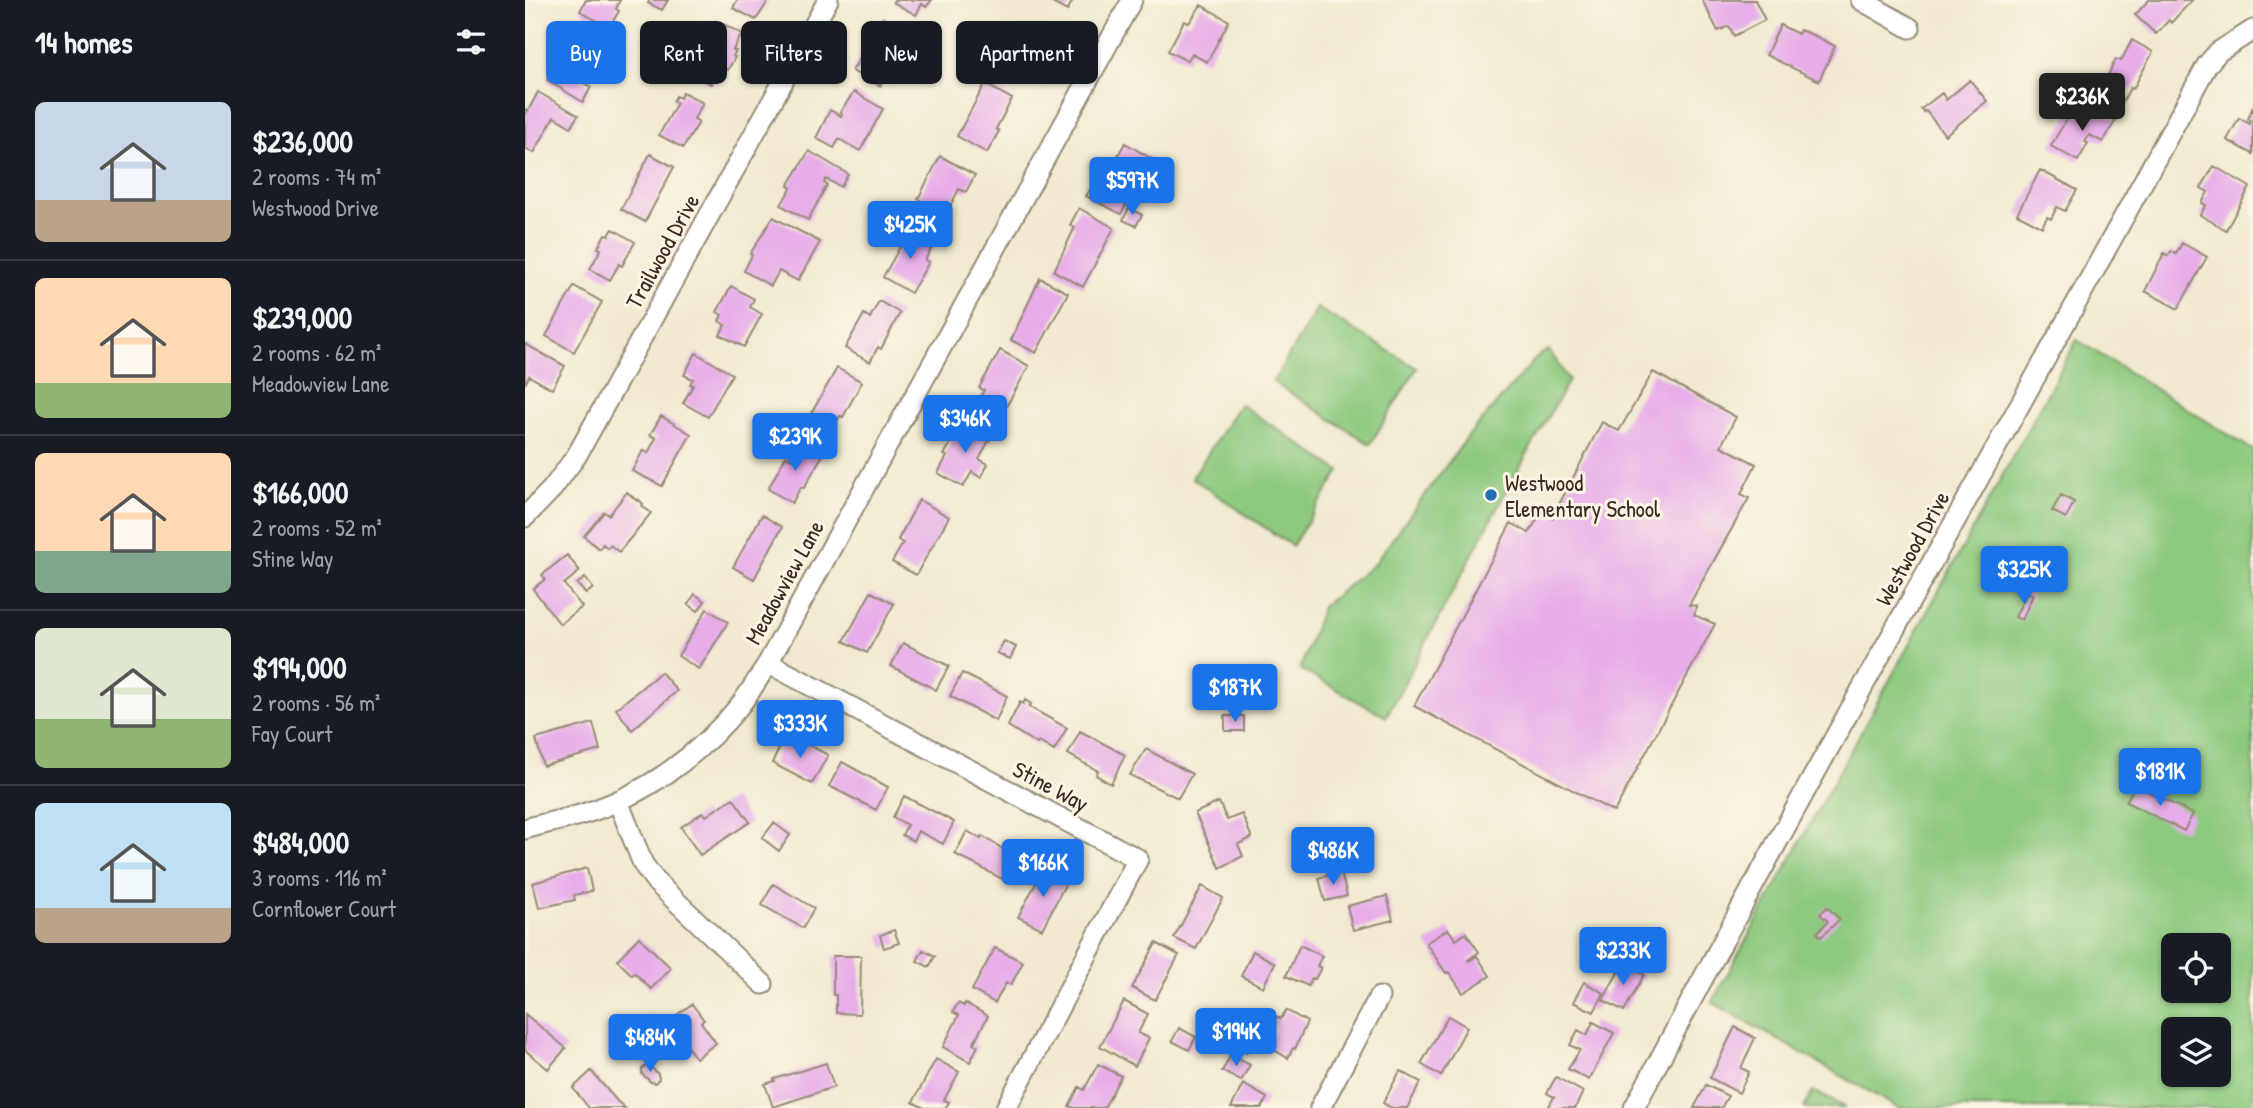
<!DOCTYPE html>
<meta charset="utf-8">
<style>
:root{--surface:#171b24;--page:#242831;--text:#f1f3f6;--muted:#9ea1a6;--line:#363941;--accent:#1a73e8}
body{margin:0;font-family:"Patrick Hand",sans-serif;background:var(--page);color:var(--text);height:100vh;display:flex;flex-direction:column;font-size:26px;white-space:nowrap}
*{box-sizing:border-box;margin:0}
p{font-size:23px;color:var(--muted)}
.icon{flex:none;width:38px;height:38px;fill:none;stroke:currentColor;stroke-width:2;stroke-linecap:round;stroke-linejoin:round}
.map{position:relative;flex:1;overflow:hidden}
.sheet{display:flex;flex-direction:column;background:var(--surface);width:525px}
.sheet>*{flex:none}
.banner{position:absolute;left:21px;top:21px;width:665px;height:63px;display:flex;gap:14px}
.fabs{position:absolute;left:1636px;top:933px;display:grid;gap:14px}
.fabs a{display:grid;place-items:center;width:70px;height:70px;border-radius:10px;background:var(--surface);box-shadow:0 2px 5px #0004;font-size:35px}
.price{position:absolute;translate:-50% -60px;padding:0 16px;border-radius:7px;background:var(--accent);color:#fff;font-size:23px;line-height:46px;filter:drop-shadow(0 2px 4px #0008)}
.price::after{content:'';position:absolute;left:50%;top:42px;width:21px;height:16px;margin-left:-10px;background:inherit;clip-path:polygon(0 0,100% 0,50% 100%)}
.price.selected{background:#222;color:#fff}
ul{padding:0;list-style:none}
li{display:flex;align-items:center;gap:21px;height:175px;padding:0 35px}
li+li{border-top:2px solid var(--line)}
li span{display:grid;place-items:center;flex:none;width:196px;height:140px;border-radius:10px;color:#555}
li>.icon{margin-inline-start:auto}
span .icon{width:84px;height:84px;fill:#fffc;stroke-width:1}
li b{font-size:30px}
h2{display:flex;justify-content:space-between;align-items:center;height:84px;padding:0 35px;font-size:30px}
.pill{padding:0 24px;border-radius:10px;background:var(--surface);box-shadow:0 2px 5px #0004;font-size:24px;line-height:63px}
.pill.selected{background:var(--accent);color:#fff}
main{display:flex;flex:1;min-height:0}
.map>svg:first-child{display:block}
.green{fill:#8cc97e;stroke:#647a4e;stroke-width:2;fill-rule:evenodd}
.building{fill:#e7ace9}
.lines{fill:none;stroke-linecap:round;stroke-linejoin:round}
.street-casing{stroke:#968a77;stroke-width:23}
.street{stroke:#fff;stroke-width:19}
.poi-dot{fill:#1f6fb2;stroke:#fcf5e5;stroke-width:2.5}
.labels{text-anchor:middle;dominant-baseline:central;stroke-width:6;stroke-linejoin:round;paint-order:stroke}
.street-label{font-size:23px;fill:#3b2a1e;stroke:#fcf5e5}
.poi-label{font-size:23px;fill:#3b2a1e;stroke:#fcf5e5;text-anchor:start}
</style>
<main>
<section class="sheet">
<h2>14 homes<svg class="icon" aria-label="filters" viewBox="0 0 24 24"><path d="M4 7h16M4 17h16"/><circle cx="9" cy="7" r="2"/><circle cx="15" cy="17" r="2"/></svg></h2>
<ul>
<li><span style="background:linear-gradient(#c9d6e8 70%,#b9a48a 0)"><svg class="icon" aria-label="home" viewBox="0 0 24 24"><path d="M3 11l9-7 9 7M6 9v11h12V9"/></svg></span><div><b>$236,000</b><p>2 rooms · 74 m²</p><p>Westwood Drive</p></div></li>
<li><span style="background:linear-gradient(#ffd9b3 75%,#8fb573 0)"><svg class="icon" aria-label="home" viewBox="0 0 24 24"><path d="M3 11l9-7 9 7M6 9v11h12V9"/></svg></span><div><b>$239,000</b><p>2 rooms · 62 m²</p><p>Meadowview Lane</p></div></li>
<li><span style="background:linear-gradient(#ffd9b3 70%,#7fa58c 0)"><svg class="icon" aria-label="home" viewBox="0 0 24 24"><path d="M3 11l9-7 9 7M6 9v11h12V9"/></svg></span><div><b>$166,000</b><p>2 rooms · 52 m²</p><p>Stine Way</p></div></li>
<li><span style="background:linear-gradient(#dfe7d0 65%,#8fb573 0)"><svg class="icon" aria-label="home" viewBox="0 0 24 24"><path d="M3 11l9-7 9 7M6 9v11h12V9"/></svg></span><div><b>$194,000</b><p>2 rooms · 56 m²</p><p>Fay Court</p></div></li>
<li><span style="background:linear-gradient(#bfe0f5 75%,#b9a48a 0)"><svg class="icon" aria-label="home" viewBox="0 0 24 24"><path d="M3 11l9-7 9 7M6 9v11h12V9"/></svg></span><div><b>$484,000</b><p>3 rooms · 116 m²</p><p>Cornflower Court</p></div></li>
</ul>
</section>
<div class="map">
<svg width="1728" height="1108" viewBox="0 0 1728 1108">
<rect width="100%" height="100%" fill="#fcf5e5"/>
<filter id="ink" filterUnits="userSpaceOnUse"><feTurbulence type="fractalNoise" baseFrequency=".0143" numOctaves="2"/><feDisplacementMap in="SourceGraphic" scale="14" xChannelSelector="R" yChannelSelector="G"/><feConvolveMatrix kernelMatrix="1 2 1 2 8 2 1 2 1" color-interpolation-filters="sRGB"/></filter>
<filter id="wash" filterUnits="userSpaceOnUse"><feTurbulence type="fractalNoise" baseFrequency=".00686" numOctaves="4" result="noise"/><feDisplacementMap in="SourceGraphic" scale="28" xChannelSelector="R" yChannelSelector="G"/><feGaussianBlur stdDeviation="1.57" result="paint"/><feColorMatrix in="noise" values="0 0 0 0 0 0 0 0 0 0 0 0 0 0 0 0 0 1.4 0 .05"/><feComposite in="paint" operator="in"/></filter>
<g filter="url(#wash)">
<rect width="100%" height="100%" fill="#f1ead0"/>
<path class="green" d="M 792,308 L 892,368 L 845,444 L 748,382 Z
M 1552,340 L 1728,450 L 1728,1108 L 1373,1108 L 1187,1002 ZM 1648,945 L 1694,945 L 1694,990 L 1648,990 ZM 1648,1029 L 1694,1029 L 1694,1074 L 1648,1074 Z
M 1024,350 L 1044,380 L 979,495 L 861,717 L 775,669 L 797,607 L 849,564 L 944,435 L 1013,356 Z
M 715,404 L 815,471 L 767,546 L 667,478 Z
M 1288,1091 L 1321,1108 L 1279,1108 Z"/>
<g id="blocks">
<path class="building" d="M 61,0 L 95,0 L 91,9 L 94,11 L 84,28 L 55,11 Z
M 125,0 L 143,0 L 137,10 L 123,3 Z
M 212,0 L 244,0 L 231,20 L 208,8 Z
M 369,0 L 407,0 L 401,7 L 397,4 L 391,15 L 368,2 Z
M 522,0 L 548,0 L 542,11 Z
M 1177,0 L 1230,0 L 1240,20 L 1209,36 L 1204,26 L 1193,31 Z
M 1624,0 L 1667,0 L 1646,23 L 1644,20 L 1631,34 L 1610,15 Z
M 676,5 L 704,21 L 682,62 L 667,54 L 662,61 L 643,51 L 659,21 L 664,23 Z
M 358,18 L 384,32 L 355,86 L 327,71 Z
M 182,22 L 192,27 L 195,22 L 217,34 L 208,50 L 211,51 L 208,56 L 210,57 L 203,70 L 201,69 L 197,76 L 192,73 L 186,84 L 158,67 Z
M 48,24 L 79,42 L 57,82 L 66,87 L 58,102 L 22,80 L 39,47 L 36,45 Z
M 1255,25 L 1273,34 L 1275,30 L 1288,35 L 1310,46 L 1294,81 L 1241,55 Z
M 493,29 L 517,42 L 510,55 L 515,57 L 503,79 L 468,59 L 480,36 L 486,40 Z
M 1607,40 L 1628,52 L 1608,89 L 1605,88 L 1597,103 L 1575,91 L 1591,59 L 1596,61 Z
M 1445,80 L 1462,101 L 1420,135 L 1401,111 L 1399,112 L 1396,109 L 1417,93 L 1421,100 Z
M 460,84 L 487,99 L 471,129 L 474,131 L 462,153 L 432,136 Z
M 13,92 L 53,115 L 46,127 L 29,117 L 9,153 L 0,148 L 0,109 L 3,111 Z
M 158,92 L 178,103 L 169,119 L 173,121 L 173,124 L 158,148 L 134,135 L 152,103 L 148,101 L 151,96 L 155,98 Z
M 329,92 L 358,109 L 335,151 L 314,139 L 309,148 L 291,138 L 305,110 L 316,116 L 317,113 L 315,112 Z
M 1728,106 L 1728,154 L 1702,140 L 1714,118 L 1725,124 L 1726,121 L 1723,119 Z
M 1570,109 L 1591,120 L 1578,142 L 1564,135 L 1560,142 L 1563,143 L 1553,161 L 1526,146 L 1546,111 L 1564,120 Z
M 600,143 L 627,159 L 596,214 L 561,196 L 575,175 L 580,178 Z
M 284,151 L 323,174 L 316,187 L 301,179 L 299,183 L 302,185 L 283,220 L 256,205 L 266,188 L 263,186 Z
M 125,154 L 149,167 L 120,222 L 96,209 Z
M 415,156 L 450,175 L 441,192 L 434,189 L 421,214 L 393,199 Z
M 1689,166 L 1725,187 L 1701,230 L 1675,215 L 1681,205 L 1677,203 L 1683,192 L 1676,188 Z
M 1515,170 L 1552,190 L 1540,211 L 1532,207 L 1526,219 L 1522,217 L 1517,227 L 1492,214 Z
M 554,208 L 589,228 L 558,287 L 529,271 L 550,227 L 545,225 Z
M 604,208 L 617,215 L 611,226 L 598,220 Z
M 248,217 L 295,242 L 273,281 L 254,271 L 246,286 L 219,271 L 227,255 L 225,254 Z
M 88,229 L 110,242 L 97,266 L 94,264 L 85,280 L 65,269 L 76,249 L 73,248 L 80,234 L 84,235 Z
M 385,229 L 410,242 L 400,260 L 404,262 L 386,293 L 358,277 Z
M 1657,243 L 1682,257 L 1653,309 L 1620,291 L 1639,253 L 1643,256 L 1646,251 L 1651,254 Z
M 515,278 L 543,293 L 511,353 L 486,340 Z
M 49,286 L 77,302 L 49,352 L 21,336 Z
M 206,286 L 229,299 L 225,307 L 237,314 L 219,347 L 195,335 L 200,325 L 194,321 L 197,315 L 192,312 Z
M 354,301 L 375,313 L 356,349 L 353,347 L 345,362 L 320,348 L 339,314 L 345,318 Z
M 0,344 L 40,366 L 27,389 L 4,376 L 0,384 Z
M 475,350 L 504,366 L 472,423 L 448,410 L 459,390 L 454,388 Z
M 171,353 L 207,374 L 183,417 L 158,403 L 168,385 L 165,384 L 168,379 L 159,375 Z
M 312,368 L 337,382 L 318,417 L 315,416 L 305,434 L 282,421 Z
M 1128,372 L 1211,417 L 1196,446 L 1231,464 L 1216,494 L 1224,498 L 1164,605 L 1172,606 L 1169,615 L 1190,624 L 1089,812 L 889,706 L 986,523 L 1004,533 L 1016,513 L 1027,518 L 1077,422 L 1094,431 Z
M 136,416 L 166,434 L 137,486 L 107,471 L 118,450 L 123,453 L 131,438 L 125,435 Z
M 437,422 L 466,437 L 454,459 L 463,464 L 456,478 L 447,472 L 438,487 L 413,473 L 422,456 L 419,455 Z
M 276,444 L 297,456 L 279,488 L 276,487 L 267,503 L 243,489 L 261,456 L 267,459 Z
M 102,492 L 112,501 L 113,499 L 118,504 L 117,506 L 126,513 L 94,552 L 85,545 L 82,548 L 78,544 L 74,549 L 59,536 L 79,512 L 84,515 Z
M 1536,495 L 1549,502 L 1541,518 L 1527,511 Z
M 394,500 L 424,517 L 391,575 L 367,562 L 378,543 L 373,540 Z
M 237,515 L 257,527 L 229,579 L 208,567 Z
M 42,555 L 55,571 L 39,584 L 57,607 L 35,624 L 8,589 L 20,579 L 17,575 Z
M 60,578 L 68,588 L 61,594 L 52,584 Z
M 346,592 L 369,604 L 342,653 L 319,641 Z
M 1502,592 L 1508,595 L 1497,620 L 1490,617 Z
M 170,594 L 180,601 L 173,611 L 163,604 Z
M 182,609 L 203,622 L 174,669 L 153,656 Z
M 479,641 L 491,647 L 485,659 L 472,653 Z
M 378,643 L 424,666 L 411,690 L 366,666 Z
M 136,672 L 152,691 L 107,730 L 91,709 Z
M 437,673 L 482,696 L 471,721 L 425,696 Z
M 500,700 L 506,704 L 504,707 L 542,728 L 529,751 L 514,742 L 512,744 L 483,726 L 495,702 L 498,704 Z
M 700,716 L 719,716 L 719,731 L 700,731 Z
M 68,723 L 75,750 L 18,766 L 11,739 Z
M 555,731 L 600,755 L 586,784 L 571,775 L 573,771 L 543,754 Z
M 259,739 L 277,749 L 280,743 L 303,755 L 287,784 L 247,763 Z
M 621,749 L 667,774 L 653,798 L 605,775 Z
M 317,762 L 363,787 L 351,810 L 304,786 Z
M 1610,785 L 1668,814 L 1659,831 L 1601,802 Z
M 379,796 L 429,822 L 418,844 L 393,831 L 388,841 L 377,835 L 382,825 L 368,817 Z
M 208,798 L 225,822 L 175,855 L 156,827 L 178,812 L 181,816 Z
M 694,802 L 702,820 L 717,814 L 727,838 L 713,844 L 718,856 L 695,868 L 670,813 Z
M 249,823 L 265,835 L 254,851 L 237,838 Z
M 442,831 L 456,839 L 457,836 L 491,857 L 479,880 L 430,854 Z
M 62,868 L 67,891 L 49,895 L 50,900 L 14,908 L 8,883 Z
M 519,868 L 542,881 L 517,929 L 493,917 Z
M 816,872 L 822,896 L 800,901 L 794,878 Z
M 248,884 L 289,908 L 278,928 L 237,905 Z
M 677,886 L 698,898 L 671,949 L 649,938 Z
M 862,896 L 868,920 L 828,930 L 822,906 Z
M 1302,907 L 1315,919 L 1296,937 L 1292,933 L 1303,921 L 1295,914 Z
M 923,929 L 931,940 L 941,933 L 954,952 L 943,960 L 944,961 L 952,956 L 965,976 L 938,993 L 924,972 L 921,973 L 901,943 Z
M 369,930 L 374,943 L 359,948 L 355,935 Z
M 114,937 L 146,968 L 126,989 L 110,973 L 107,975 L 92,960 Z
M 631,943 L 654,955 L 630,1000 L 607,988 Z
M 775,945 L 797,956 L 792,966 L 796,968 L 790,979 L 787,978 L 783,986 L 761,976 Z
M 470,948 L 498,962 L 486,985 L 481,983 L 470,1003 L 447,990 Z
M 398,950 L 410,956 L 404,967 L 392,961 Z
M 728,951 L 750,963 L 738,987 L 716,976 Z
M 308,956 L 336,956 L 335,1014 L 311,1013 L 311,995 L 308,995 Z
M 1098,963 L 1119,975 L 1099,1011 L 1078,1000 Z
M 1059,982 L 1079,993 L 1069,1012 L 1048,1002 Z
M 599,1001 L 623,1014 L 613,1033 L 624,1038 L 610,1066 L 575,1046 Z
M 433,1003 L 439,1006 L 440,1003 L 463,1016 L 448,1044 L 453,1046 L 445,1062 L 418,1047 L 434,1015 L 428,1012 Z
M 167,1004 L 179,1020 L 176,1022 L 191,1043 L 171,1058 L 157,1040 L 154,1042 L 141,1023 Z
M 761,1010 L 782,1022 L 770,1049 L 768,1048 L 763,1058 L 742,1046 L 751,1028 L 745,1025 L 750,1016 L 756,1019 Z
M 0,1014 L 41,1048 L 23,1069 L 0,1050 Z
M 923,1016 L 942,1027 L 916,1076 L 896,1064 Z
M 715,1021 L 733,1030 L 721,1053 L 703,1043 Z
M 1068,1022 L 1089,1033 L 1064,1080 L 1043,1069 L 1055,1050 L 1045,1045 L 1053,1030 L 1062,1035 Z
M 1210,1027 L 1230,1038 L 1216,1068 L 1224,1072 L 1214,1093 L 1185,1078 Z
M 654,1028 L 671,1037 L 664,1050 L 647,1041 Z
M 706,1055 L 725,1065 L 716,1081 L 697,1071 Z
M 411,1059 L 434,1072 L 419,1100 L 424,1102 L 421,1108 L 399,1108 L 388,1102 Z
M 301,1063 L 309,1087 L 248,1107 L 240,1084 L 250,1081 L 249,1079 Z
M 573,1064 L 596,1076 L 579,1108 L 548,1108 L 544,1106 L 554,1087 L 559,1090 Z
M 121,1066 L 125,1066 L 133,1074 L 134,1079 L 130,1083 L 126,1082 L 117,1074 L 117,1069 Z
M 66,1071 L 92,1101 L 100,1108 L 64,1108 L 48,1088 Z
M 875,1071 L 896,1082 L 882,1108 L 867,1108 L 858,1103 Z
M 1031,1077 L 1058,1092 L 1050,1108 L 1023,1108 L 1029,1097 L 1022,1093 Z
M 718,1084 L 742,1098 L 737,1108 L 706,1108 Z
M 1181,1085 L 1203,1096 L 1196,1108 L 1169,1108 Z"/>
</g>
</g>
<g filter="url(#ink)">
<use href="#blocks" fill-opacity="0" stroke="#968a77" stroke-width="2"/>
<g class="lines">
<defs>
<path id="street" d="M 1336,0 L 1385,28
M 0,517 L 27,489 L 52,455 L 303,0
M 243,663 L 613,859 L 481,1108
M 93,801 L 118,864 L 132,883 L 238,984
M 0,829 C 19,823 39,820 58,814 C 120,795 175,755 216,704 C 226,691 234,677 243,663 L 607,0
M 795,1108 L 854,997
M 1109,1108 C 1294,757 1493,414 1682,65 L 1693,52 L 1728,30"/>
</defs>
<use href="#street" class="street-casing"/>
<use href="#street" class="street"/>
</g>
</g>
<circle class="poi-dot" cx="966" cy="495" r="7"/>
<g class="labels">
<g class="street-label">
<text transform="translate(137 251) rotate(-61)">Trailwood Drive</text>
<text transform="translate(1387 548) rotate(-61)">Westwood Drive</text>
<text transform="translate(259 582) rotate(-61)">Meadowview Lane</text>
<text transform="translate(526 786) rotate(28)">Stine Way</text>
</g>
<g class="poi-label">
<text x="980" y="482">Westwood<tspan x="980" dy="26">Elementary School</tspan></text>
</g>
</g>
</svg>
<div class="fabs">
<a><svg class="icon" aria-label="locate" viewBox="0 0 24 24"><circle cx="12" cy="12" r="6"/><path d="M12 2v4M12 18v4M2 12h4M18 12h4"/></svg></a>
<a><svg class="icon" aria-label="layers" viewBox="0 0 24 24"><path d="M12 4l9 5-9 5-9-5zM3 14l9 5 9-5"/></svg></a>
</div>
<b class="price selected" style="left:1557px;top:133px">$236K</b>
<b class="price" style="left:607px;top:217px">$597K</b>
<b class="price" style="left:385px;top:261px">$425K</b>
<b class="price" style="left:440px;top:455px">$346K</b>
<b class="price" style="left:270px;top:473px">$239K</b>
<b class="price" style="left:1499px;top:606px">$325K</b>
<b class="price" style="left:710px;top:724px">$187K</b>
<b class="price" style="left:275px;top:760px">$333K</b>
<b class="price" style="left:1635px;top:808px">$181K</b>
<b class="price" style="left:808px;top:887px">$486K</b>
<b class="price" style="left:518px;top:899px">$166K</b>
<b class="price" style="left:1098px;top:987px">$233K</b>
<b class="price" style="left:711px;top:1068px">$194K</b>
<b class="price" style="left:125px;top:1074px">$484K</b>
<div class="banner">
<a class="pill selected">Buy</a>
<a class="pill">Rent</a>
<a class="pill">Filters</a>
<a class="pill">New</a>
<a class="pill">Apartment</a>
</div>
</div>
</main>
